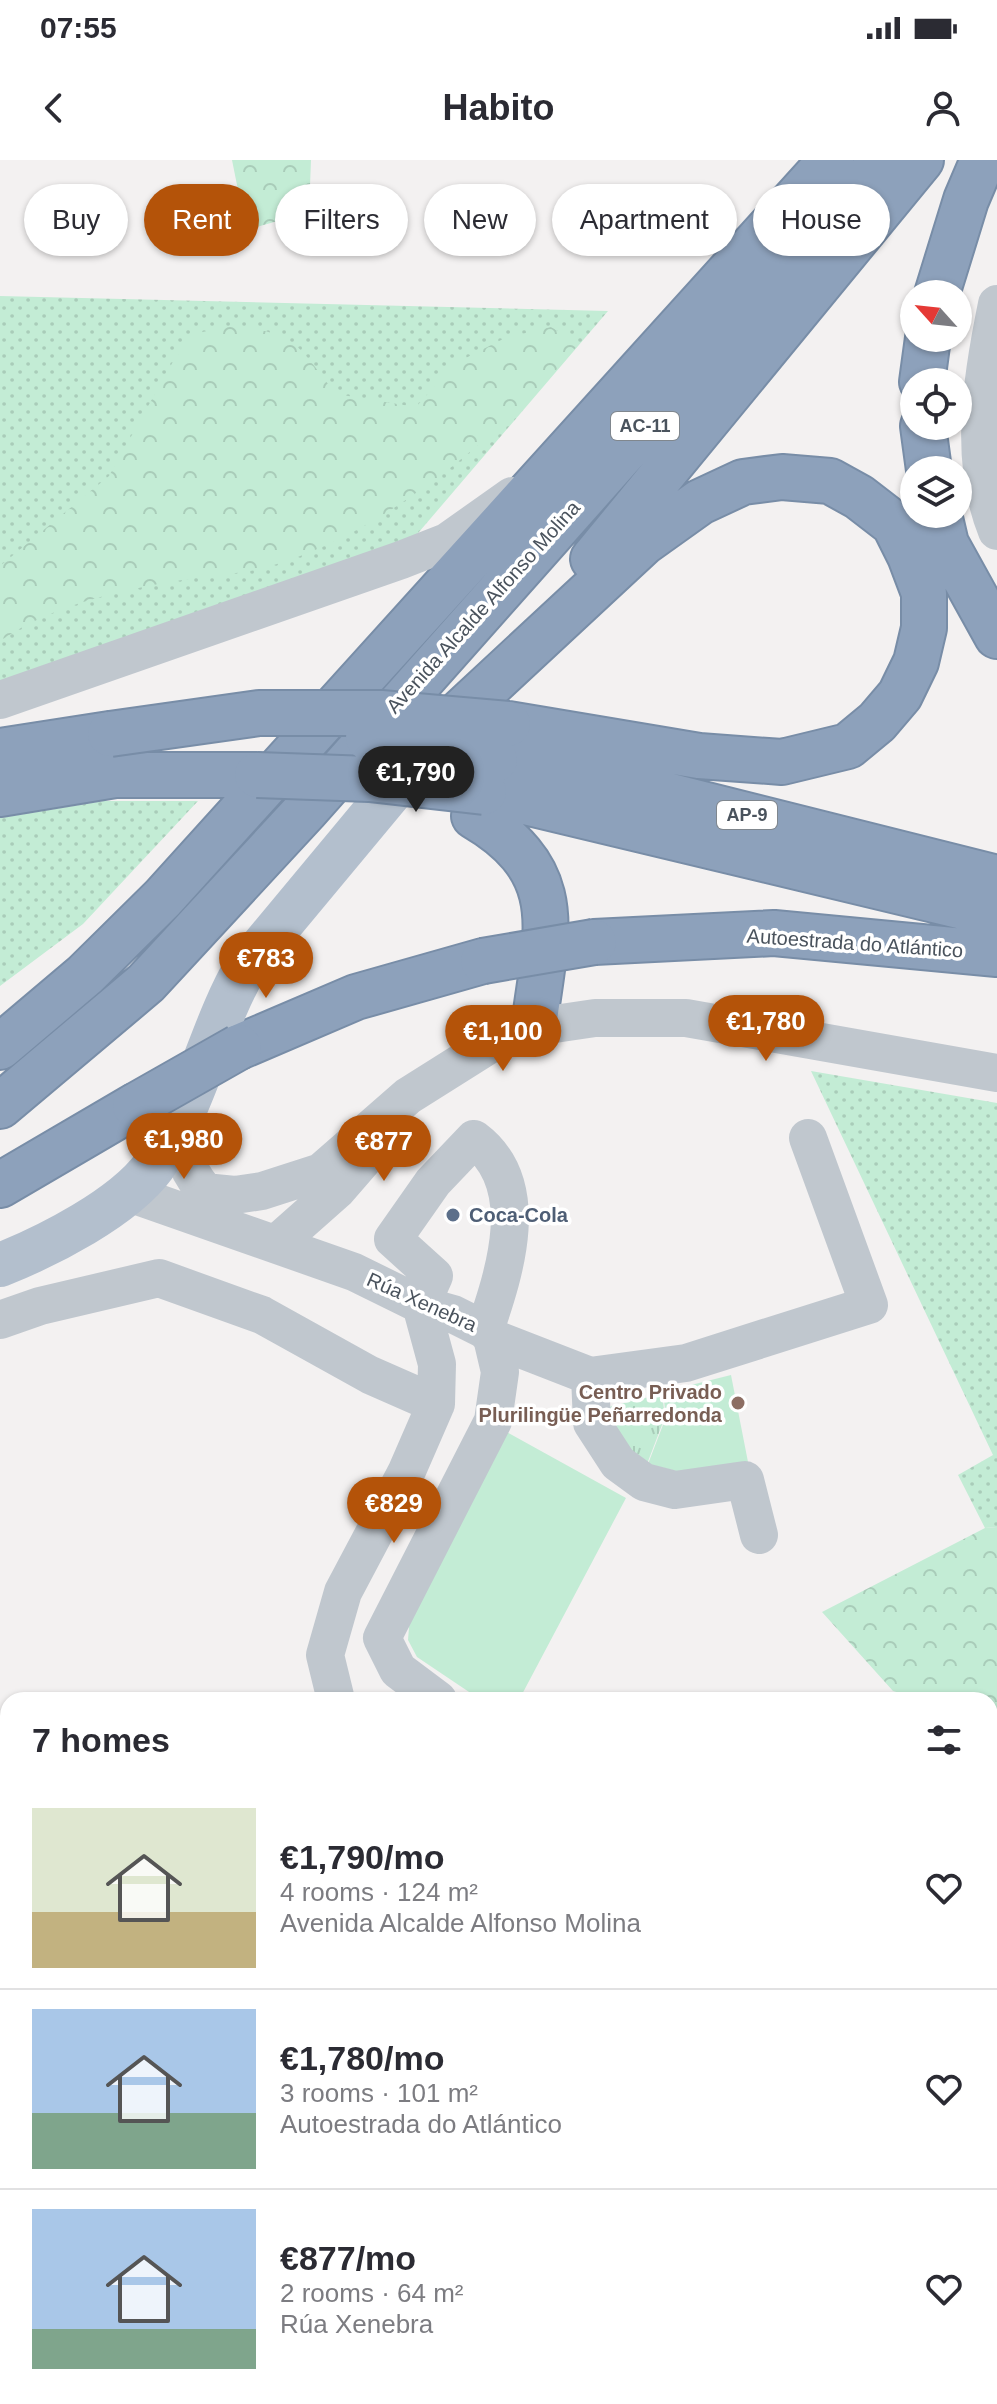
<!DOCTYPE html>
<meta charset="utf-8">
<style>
:root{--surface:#fff;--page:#f7f7f7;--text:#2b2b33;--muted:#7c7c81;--line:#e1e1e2;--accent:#b45309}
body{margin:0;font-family:Arial,sans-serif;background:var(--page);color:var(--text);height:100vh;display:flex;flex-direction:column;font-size:30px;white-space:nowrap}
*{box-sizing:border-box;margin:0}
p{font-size:26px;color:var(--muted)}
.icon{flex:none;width:44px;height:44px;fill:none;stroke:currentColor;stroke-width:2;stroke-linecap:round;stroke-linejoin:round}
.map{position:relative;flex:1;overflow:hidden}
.side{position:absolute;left:0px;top:1532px;width:998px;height:712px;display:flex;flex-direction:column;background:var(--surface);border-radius:24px 24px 0 0;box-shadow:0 2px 6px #0004}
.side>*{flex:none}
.top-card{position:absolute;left:24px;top:24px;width:950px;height:72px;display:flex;gap:16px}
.needle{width:52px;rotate:297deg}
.buttons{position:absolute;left:900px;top:120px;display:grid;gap:16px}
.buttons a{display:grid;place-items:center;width:72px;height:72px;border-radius:50%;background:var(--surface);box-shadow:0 2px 6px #0004;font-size:40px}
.price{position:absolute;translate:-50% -68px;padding:0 18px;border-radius:28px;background:var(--accent);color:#fff;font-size:26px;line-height:52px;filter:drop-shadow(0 2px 4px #0008)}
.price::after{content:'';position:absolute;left:50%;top:48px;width:24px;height:18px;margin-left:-12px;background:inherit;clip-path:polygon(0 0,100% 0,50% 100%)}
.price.selected{background:#222;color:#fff}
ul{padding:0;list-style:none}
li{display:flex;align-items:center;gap:24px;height:200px;padding:0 32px}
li+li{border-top:2px solid var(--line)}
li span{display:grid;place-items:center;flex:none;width:224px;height:160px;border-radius:0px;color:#555}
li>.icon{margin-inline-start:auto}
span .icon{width:96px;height:96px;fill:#fffc;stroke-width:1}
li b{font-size:34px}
h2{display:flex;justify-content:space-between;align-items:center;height:96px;padding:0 32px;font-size:34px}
.chip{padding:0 28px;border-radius:36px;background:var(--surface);box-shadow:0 2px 6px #0004;font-size:28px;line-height:72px}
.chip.selected{background:var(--accent);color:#fff}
.status{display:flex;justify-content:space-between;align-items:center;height:56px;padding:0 40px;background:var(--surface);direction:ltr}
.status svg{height:22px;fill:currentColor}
header{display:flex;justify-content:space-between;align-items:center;height:104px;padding:0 32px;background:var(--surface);font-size:36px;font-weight:600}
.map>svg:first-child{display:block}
.grass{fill:url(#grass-dots)}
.forest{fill:url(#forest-crowns)}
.park{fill:url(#park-tufts)}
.garden{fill:#c3ecd5}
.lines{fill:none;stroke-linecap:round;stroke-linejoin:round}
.highway-casing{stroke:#788da7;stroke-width:48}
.minor{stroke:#c0c7ce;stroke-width:38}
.major{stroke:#b3bfcd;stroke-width:44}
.highway{stroke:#8da1bb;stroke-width:44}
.highway-bridge-casing{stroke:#788da7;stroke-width:48;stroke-linecap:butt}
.highway-bridge{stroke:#8da1bb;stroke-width:44}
.service-dot{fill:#5c6f8a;stroke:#fff;stroke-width:3}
.education-dot{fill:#8d6e63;stroke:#fff;stroke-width:3}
.labels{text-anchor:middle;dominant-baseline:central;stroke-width:7;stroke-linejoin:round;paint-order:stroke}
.shield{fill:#fff;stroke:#80878e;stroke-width:2}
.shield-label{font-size:18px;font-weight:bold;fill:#4a535d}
.street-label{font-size:20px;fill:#4a535d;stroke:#fff}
.service-label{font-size:20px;font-weight:bold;fill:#4e5e75;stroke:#fff;text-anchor:start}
.education-label{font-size:20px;font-weight:bold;fill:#785e54;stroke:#fff;text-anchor:end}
</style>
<div class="status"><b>07:55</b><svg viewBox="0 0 49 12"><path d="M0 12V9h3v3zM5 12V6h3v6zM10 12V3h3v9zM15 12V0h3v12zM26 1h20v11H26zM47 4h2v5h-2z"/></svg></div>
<header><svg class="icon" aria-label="back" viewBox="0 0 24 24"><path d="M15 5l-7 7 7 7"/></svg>Habito<svg class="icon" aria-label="person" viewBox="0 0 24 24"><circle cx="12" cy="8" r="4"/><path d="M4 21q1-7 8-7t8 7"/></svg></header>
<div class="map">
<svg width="997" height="2244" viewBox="0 0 997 2244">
<defs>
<pattern id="grass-dots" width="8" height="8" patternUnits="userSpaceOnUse" patternTransform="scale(2)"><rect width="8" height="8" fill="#c3ecd5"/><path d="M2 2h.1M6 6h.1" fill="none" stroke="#a9ccb9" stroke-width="1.8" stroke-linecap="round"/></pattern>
<pattern id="forest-crowns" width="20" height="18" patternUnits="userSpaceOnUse" patternTransform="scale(2)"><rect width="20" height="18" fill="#c3ecd5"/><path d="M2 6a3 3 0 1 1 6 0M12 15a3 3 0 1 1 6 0" fill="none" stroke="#a9ccb9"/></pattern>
<pattern id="park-tufts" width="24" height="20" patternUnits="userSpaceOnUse" patternTransform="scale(2)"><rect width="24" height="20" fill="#c3ecd5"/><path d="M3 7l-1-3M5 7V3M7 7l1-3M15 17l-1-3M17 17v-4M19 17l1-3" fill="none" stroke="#a9ccb9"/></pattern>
</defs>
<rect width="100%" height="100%" fill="#f3f1f1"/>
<path class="grass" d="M 0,136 L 608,151 L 413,379 L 0,525 Z
M 103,641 L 198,641 L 83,764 L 0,826 L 0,658 Z
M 811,911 L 997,943 L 997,1367 L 985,1368 L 958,1315 L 993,1295 Z
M 8,2001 L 8,2223 L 0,2221 L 0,2002 Z
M 35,2236 L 449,2236 L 447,2244 L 39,2244 Z"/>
<path class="forest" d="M 232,0 L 311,0 L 309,52 L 246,70 Z
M 235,165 C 300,176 297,185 336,234 L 416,247 L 454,204 L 505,178 L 551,167 L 579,184 C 502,275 383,375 267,407 C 243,414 219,414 195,418 C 129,428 55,443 0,481 L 0,406 L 109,316 L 175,198 L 198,173 Z
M 997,1367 L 997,1562 L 990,1560 L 990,1540 L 923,1540 L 893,1531 L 822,1452 L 985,1368 Z"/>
<path class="park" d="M 662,1234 L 665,1257 L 647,1304 L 631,1292 L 607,1254 L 611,1246 Z"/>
<path class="garden" d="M 731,1215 L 748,1302 L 680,1312 L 648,1304 L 666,1257 L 663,1232 Z
M 503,1270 L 626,1338 L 519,1540 L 481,1540 L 417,1497 L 408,1480 L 410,1455 Z"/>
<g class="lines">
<defs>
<path id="highway" d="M 937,134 L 966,40 L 983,0
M 922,222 L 928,178
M 923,266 L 929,310
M 939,354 L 946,384 L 997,476
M 593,399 L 921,0
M 449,563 L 644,382 L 700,342 L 743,322 L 782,317 L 830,321 L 859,337 L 894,364 L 910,396 L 924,433 L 924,468 L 916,502 L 900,535 L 877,562 L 848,586 L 782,602 L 699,596 L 508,564
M 0,591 L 110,574
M 495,600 L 567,610 L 997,718
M 484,632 L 997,755
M 0,634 L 115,615 L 257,615
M 474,656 C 571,713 545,775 534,867
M 594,782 L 774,773 L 997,794
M 0,887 L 85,815 L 163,738 L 831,0
M 239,887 L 356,837 L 483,801
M 0,946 L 146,823 L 306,650 L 883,0
M 0,1025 L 135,946"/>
</defs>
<use href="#highway" class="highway-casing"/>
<path class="minor" d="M 997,144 C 982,217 968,300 997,371
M 0,540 L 401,400 L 447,382 L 512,336
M 176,965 C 182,1001 194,1024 221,1048
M 204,1032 L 235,1035 L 262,1031 L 321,1012 L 408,936 L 489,885 L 534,867 L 595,858 L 686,858 L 997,913
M 129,1033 L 354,1112 L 421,1145 L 453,1154 L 485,1170 L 492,1178 L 500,1212 L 493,1261 L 382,1478 L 398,1510 L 438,1540
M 276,1084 L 337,1030 L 363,1000
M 0,1160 L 40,1146 L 159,1118 L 262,1155 L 370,1215 L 436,1244 L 437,1204 L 421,1145 L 434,1116 L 393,1079 L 433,1022 L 474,979 C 534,1024 505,1111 485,1170
M 492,1178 L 590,1216 L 686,1203 L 869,1145 L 808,978
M 590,1216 L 592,1263 L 618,1303 L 644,1322 L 675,1330 L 745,1320 L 759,1375
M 336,1540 L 325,1495 L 343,1432 L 406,1313 L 436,1244
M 990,1594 L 997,1605
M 990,1644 L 997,1639
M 990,1781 L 997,1767
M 583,2244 L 585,2236
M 763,2244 L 767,2236"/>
<path class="major" d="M 0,1105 C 48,1086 123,1048 154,1006 C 195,948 210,868 247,805 L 420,597"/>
<use href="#highway" class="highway"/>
<defs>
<path id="highway-bridge" d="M 110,574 L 259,553 L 381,553 L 508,564
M 368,578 L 495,600
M 257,615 L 369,619 L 484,632
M 483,801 L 594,782
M 135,946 L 239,887"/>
</defs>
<use href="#highway-bridge" class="highway-bridge-casing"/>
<use href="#highway-bridge" class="highway-bridge"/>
</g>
<circle class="service-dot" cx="453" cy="1055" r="8"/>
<circle class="education-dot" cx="738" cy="1243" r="8"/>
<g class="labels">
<g class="shield">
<rect x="611" y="252" width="68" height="28" rx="6"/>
<rect x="717" y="641" width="60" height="28" rx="6"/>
</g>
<g class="shield-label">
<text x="645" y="266">AC-11</text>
<text x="747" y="655">AP-9</text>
</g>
<g class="street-label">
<text transform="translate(483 447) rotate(-48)">Avenida Alcalde Alfonso Molina</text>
<text transform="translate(855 783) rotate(4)">Autoestrada do Atlántico</text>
<text transform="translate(422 1142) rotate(24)">Rúa Xenebra</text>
</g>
<g class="service-label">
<text x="469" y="1055">Coca-Cola</text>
</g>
<g class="education-label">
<text x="722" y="1232">Centro Privado<tspan x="722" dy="23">Plurilingüe Peñarredonda</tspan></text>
</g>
</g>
</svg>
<div class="buttons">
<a><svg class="needle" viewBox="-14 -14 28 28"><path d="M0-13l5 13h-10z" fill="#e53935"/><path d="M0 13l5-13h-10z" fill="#7c7c81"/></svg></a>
<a><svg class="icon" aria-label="locate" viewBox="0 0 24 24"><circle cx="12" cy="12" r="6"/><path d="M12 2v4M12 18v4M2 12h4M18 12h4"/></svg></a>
<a><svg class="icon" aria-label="layers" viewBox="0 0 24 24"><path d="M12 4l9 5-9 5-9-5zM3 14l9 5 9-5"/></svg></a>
</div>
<b class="price selected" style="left:416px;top:654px">€1,790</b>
<b class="price" style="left:266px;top:840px">€783</b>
<b class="price" style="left:766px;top:903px">€1,780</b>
<b class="price" style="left:503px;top:913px">€1,100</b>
<b class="price" style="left:184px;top:1021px">€1,980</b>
<b class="price" style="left:384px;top:1023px">€877</b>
<b class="price" style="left:394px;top:1385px">€829</b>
<div class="top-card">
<a class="chip">Buy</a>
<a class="chip selected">Rent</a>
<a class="chip">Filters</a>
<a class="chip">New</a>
<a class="chip">Apartment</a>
<a class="chip">House</a>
</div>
<section class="side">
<h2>7 homes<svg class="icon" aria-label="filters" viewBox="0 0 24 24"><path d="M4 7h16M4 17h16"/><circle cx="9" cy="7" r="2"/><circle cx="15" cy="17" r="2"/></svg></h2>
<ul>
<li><span style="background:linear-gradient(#dfe7d0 65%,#c2b280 0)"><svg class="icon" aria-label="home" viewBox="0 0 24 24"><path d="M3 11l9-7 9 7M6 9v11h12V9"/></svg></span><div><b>€1,790/mo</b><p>4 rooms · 124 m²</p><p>Avenida Alcalde Alfonso Molina</p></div><svg class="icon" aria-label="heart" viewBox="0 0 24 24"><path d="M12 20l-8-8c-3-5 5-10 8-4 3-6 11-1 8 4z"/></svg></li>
<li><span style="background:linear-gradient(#a9c7e8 65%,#7fa58c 0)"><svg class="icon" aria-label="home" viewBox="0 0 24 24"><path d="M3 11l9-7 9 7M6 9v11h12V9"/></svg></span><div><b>€1,780/mo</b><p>3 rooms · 101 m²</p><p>Autoestrada do Atlántico</p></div><svg class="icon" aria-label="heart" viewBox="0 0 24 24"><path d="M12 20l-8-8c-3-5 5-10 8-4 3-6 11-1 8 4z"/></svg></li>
<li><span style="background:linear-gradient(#a9c7e8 75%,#7fa58c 0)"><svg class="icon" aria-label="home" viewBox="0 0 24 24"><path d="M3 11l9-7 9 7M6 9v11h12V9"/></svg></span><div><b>€877/mo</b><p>2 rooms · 64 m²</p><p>Rúa Xenebra</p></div><svg class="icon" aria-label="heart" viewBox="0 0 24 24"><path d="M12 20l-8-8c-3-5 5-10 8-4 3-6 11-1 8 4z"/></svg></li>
</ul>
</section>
</div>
